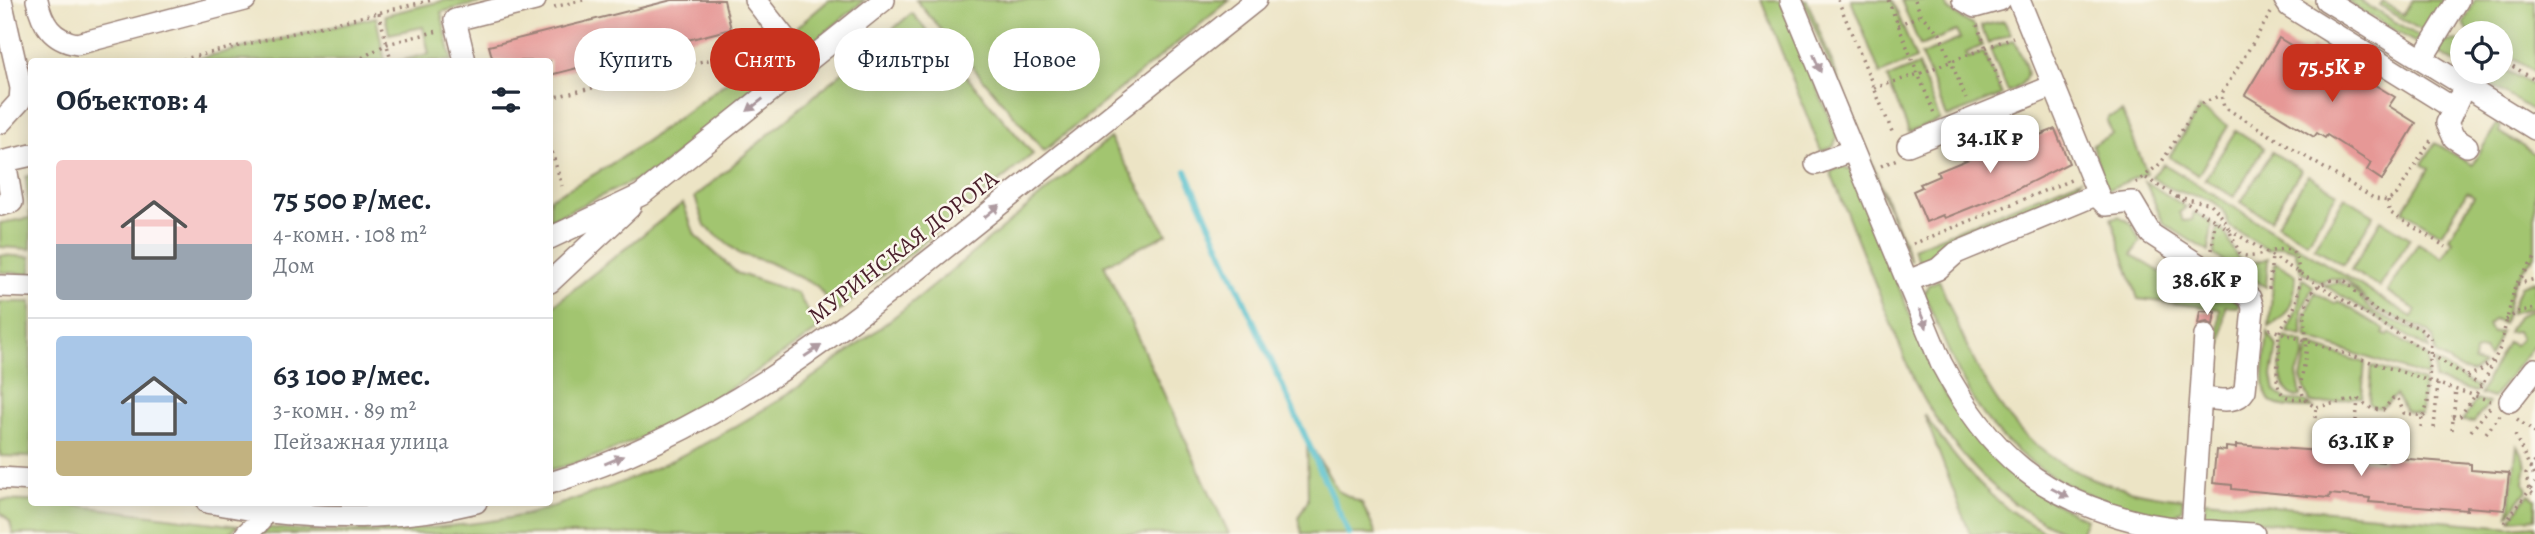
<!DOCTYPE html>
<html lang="ru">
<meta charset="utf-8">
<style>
:root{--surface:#fff;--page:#f6f6f7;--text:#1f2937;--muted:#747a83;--line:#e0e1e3;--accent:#c8321e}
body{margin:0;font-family:Alegreya,serif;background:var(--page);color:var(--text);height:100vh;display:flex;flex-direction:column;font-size:26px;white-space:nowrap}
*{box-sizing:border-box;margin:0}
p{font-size:23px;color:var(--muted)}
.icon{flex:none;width:38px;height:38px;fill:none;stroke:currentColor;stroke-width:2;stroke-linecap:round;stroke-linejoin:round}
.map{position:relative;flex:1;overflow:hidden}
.details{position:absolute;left:28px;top:58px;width:525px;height:448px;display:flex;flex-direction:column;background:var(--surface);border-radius:7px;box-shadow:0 4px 18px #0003}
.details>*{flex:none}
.guide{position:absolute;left:574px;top:28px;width:665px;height:63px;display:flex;gap:14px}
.controls{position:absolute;left:2450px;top:21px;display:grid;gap:14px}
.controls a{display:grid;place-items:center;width:63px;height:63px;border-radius:50%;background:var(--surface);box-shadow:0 4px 18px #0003;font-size:35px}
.price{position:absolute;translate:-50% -60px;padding:0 16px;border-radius:14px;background:#fff;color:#222;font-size:23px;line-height:46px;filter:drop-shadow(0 2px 4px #0008)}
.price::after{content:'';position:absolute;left:50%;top:42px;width:21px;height:16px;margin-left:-10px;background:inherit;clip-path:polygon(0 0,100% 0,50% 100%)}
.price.on{background:var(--accent);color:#fff}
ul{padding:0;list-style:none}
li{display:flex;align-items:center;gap:21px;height:175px;padding:0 28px}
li+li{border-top:2px solid var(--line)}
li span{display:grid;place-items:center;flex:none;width:196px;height:140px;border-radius:7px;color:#555}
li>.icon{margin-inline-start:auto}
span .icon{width:84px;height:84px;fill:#fffc;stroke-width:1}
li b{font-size:30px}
h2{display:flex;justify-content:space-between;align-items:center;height:84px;padding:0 28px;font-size:30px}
.tag{padding:0 24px;border-radius:32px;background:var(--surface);box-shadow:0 4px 18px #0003;font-size:24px;line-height:63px}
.tag.on{background:var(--accent);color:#fff}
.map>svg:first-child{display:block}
.green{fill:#a2c56f;stroke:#76724d;stroke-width:2}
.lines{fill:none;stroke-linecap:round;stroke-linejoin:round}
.stream{stroke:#50bdcb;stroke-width:6}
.building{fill:#e69896}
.minor-casing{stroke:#9b8278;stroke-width:24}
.path{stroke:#9b8278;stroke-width:3.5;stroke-dasharray:2 5;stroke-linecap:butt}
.minor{stroke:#fff;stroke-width:21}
.oneway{fill:#ae9aa0}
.labels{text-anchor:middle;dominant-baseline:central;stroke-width:5;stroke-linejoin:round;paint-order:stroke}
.street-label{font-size:24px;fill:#4a1f2b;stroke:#fbf7ec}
</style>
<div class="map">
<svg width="2535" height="534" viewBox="0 0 2535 534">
<rect width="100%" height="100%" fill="#fbf7ec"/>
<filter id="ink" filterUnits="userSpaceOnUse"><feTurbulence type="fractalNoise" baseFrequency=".0143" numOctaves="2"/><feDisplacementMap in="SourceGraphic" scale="14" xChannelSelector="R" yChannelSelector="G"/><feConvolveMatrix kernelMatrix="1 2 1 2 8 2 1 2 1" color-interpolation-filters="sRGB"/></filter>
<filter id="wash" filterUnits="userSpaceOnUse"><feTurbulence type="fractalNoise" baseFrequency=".00686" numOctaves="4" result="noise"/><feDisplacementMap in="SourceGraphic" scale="28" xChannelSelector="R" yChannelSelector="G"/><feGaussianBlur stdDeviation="1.57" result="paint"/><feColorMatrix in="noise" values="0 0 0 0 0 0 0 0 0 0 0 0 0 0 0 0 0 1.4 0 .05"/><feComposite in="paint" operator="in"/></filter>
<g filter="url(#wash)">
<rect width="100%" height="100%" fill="#ece4c5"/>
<path class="green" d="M 446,0 L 491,0 L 441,12 L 452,61 L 398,61 L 429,54 L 423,27 L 389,34 L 385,15 Z
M 829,0 L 865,0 L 811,44 L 796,28 Z
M 916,0 L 1230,0 L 1044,151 Z
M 1761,0 L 1780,0 L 1837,136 L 1834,146 L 1821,151 Z
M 1803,0 L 1807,0 L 1911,261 L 1910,261 Z
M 1851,0 L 1892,0 L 1916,59 L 1880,74 Z
M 1901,0 L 1944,0 L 1948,10 L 1974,26 L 1982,46 L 1966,53 L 1968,58 L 1984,52 L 2002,95 L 1947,117 L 1921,55 L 1960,39 L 1956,31 L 1920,46 Z
M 2344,0 L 2359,0 L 2423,39 L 2414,42 Z
M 2412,0 L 2447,0 L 2427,34 L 2380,6 L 2383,2 L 2403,15 Z
M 2475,0 L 2535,0 L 2535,72 L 2501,52 L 2501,33 L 2469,33 L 2464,23 Z
M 912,13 L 1033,154 L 836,313 L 817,286 L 768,262 L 740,254 L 705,226 L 695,197 Z
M 376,17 L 385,61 L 187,61 Z
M 2004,21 L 2011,34 L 1988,44 L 1981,26 Z
M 2014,40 C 2024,64 2039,79 2008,92 L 1990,49 Z
M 2457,40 L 2462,44 L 2462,67 L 2439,53 L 2442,43 Z
M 780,42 L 794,60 L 657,170 L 550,220 L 550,198 C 633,158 706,96 780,42 Z
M 1918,65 L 1940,120 L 1909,132 L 1887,78 Z
M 2501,67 L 2535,87 L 2535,112 L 2470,72 L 2501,72 Z
M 2200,108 L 2228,126 L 2198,175 L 2169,157 Z
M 2122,112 L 2147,173 L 2107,190 L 2092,145 L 2112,134 L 2107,121 L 2109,117 Z
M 2497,124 L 2501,126 L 2499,132 L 2535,154 L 2535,255 L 2514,281 L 2503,324 L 2495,319 L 2488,325 L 2492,333 L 2501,332 L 2489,358 L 2484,350 L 2475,352 L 2474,362 L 2483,365 L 2472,372 L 2460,369 L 2436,354 L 2433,337 L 2428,331 L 2375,309 L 2346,280 L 2330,278 L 2321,282 L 2301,271 L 2295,250 L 2282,246 L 2268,250 L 2229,226 C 2222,197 2205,199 2180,192 C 2169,189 2160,183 2151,177 L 2164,164 L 2412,317 L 2416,310 L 2388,292 L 2418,243 L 2443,258 L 2453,241 L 2449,238 L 2474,196 L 2467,192 L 2441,234 L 2403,211 L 2429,169 L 2422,164 L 2435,143 L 2472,165 Z
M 2236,130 L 2264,148 L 2234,197 L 2205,179 Z
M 1110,138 L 1167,234 L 1104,265 L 1229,534 L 260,534 L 268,528 C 355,534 439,532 525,515 C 544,511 562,503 581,497 C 784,431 947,271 1110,138 Z
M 2272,152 L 2301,170 L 2270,220 L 2241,202 Z
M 1842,166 L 1852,170 L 1933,372 C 1971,443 2011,485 2086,519 L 2080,534 C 2063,534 2050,525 2035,517 C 1981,485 1943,437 1914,381 L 1830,171 Z
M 31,175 L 31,249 L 0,247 L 0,223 L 30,218 L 26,177 Z
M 2308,175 L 2337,193 L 2307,242 L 2277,224 Z
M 2081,179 L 2074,194 L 1947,247 L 1937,257 L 1920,264 L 1913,248 Z
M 2145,181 L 2186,207 L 2179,213 L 2183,221 L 2192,220 L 2194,212 L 2212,223 L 2209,252 L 2164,224 Z
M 2345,197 L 2374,215 L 2343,265 L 2314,247 Z
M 683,203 L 695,235 L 737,273 L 797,293 L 819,329 C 736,387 649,446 550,470 L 550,308 Z
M 2119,216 L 2132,224 L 2140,241 L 2132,255 L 2195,293 L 2202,282 L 2207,285 L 2203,292 L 2216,300 L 2224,293 L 2239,303 L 2237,307 L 2225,306 L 2218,388 L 2214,377 L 2220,309 L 2138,299 L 2111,218 Z
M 2381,220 L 2410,238 L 2380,287 L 2351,270 Z
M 2217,226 C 2241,241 2224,275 2268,258 L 2266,287 L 2214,255 Z
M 0,255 L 31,257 L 31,274 L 0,272 Z
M 2275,262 L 2296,275 C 2295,297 2291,316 2269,326 Z
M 2302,278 L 2313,286 L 2302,310 L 2302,336 L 2287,332 L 2298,306 Z
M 1939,280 C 1992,414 2029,482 2183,499 L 2182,509 L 2174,516 C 2098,507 2019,472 1976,404 C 1955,370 1940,331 1924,294 L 1928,285 Z
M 2535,281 L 2535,307 L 2510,313 L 2520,286 Z
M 2338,282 L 2351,287 L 2373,312 L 2425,334 L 2430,350 L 2324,285 Z
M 2315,292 L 2335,304 L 2338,301 L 2385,330 L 2383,334 L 2388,336 L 2390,333 L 2429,358 L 2427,377 L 2307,338 L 2305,318 Z
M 0,302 L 31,302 L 31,457 L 0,456 Z
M 2535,310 L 2535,343 L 2493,398 L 2480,394 L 2507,342 L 2515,345 L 2521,339 L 2517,331 L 2508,332 C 2513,319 2521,312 2535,310 Z
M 2268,332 L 2277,347 L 2272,376 L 2275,391 L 2286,400 L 2304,401 L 2313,408 C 2301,407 2286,409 2275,404 C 2256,397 2267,349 2268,332 Z
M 2284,337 L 2304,343 L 2304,357 L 2297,374 L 2301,396 L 2296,397 C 2275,389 2280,355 2284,337 Z
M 2309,345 L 2365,363 L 2362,397 C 2346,396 2323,409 2310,402 L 2301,378 Z
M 2435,361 L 2478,388 L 2475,392 L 2434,379 Z
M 2372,366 L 2424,382 L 2421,415 L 2405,411 L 2396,395 L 2381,408 L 2373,407 L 2369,403 Z
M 2477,399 L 2489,403 L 2474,422 L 2462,421 Z
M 1924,414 C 1956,462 1996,511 2051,534 L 1970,534 Z
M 1307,439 L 1338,491 L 1362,503 L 1376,534 L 1302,534 L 1298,518 L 1308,500 Z
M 2517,445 L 2527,466 L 2524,482 L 2527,490 L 2509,514 Z
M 2529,494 L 2535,498 L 2535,518 L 2510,520 Z
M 0,500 L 49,502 L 238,526 L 228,534 L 13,534 L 10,522 L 0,512 Z
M 2205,500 L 2510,527 L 2535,525 L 2535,534 L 2394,534 L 2208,517 L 2204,512 Z"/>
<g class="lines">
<path class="stream" d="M 1186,171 L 1349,534"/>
</g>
<g id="blocks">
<path class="building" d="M 672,0 L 724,0 L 731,29 L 550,75 L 550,61 L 493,61 L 489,46 Z
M 2279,38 L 2307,55 L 2312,47 L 2395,97 L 2389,106 L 2416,123 L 2382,180 L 2367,170 L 2371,163 L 2327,135 L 2325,138 L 2317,133 L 2314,137 L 2245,95 Z
M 2055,129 L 2069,163 L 2017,189 L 1945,218 L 1943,215 L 1926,222 L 1913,191 L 1922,187 L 1920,184 L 1939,176 L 1937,172 L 2018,139 L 2019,143 Z
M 2200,311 L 2215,312 L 2213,325 L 2207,322 L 2198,324 Z
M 2236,445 L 2333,452 L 2333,457 L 2383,462 L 2384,457 L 2471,464 L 2471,470 L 2509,473 L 2505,510 L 2467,507 L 2467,510 L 2369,502 L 2370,498 L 2330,494 L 2329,498 L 2232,489 L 2232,485 L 2213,483 L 2216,450 L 2226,451 L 2226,447 L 2236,448 Z"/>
</g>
</g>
<g filter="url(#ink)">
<use href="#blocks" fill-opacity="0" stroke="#9b8278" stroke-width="2"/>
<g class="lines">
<defs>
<path id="minor" d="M 37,0 C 42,24 52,40 77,44 L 245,0
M 755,0 L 806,65
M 1791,0 L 1941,363 C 1989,454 2041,499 2143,523 C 2178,531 2218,531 2254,534
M 1963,0 L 1975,7 L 2000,0
M 2019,0 L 2100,199 L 2106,205 L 2132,202 L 2151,234 L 2250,298 L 2253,308 L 2245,390 C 2236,405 2218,399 2203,398
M 2285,0 L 2289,6 L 2453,108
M 2326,0 L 2535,129
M 2422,59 L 2458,0
M 465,61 L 455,20 L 535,0
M 2459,98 L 2447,123 L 2454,138 L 2467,146
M 0,123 L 20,101 L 21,88 L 1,0
M 1908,145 L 2053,86
M 1816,164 L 1853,150
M 0,205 L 12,202 L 5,161 L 32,155
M 550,238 L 641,195 L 884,0
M 1908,281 L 1938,269 L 1956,253 L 2098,194
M 550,282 L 630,207
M 0,286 L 32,287
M 2510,401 L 2535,369
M 0,478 L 32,480
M 550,483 C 716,434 842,330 975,224 C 1069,149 1162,75 1256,0
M 207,502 C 228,505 250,510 271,512 C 337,520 412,518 476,502
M 2192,528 L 2205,335
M 246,534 L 260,521"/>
</defs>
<use href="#minor" class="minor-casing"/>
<path class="path" d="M 1838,0 L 1893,134
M 1888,0 L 1934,113
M 1915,0 L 1921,15 L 1940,34 L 1966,99
M 554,7 L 583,0
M 379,13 L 391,61
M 2271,13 L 2221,95 L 2224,107 L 2375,199 L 2388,201 L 2397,194 L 2433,137
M 1898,25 L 1921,15
M 1977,25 L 2001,86
M 2501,59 L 2535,80
M 176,61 L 432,0
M 356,61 L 387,44 L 438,31
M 1874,88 L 1919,74 L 2013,37
M 550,98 L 754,49
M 550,145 L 562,186
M 1881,166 L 1897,159
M 2146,178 L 2482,386
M 2136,183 L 2161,163 L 2198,105 L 2221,95
M 2177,197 L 2211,204 L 2224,219 L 2240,254 C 2259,263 2277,241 2294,253 C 2301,267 2300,286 2296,302 C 2293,314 2285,320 2280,331 C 2277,337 2280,346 2279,353 C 2277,376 2270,403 2305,398
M 2388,201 L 2389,212 L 2446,247
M 1913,244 L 2071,180
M 2212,250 L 2215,221
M 2331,280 L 2345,281 L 2374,310 L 2419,328 L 2431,338 L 2428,402 L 2424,416 L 2404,413 L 2398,399 L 2393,398 L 2383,410 L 2372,409 L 2358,399 L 2316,407 C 2291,396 2305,371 2306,353 C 2309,325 2297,318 2314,288 Z
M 2517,284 L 2535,279
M 2269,289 L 2272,256
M 2506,320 L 2518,312 L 2535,308
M 2269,329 L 2491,401
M 2467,376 L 2480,371 L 2493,360
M 2315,418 L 2316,407
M 2453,418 L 2460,416 L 2482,386 L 2500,348 L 2515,286 L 2535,258
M 2517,419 L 2535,433
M 2356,421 L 2358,399
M 2421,427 L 2422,417
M 2434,428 L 2438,383
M 2452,430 L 2456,389
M 2471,431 L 2491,406
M 2486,433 L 2500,415
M 2515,435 L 2535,478
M 2535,462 L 2526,474 L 2529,491 L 2535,495
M 2505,523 L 2535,483"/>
<use href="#minor" class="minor"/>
</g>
<defs><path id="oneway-solid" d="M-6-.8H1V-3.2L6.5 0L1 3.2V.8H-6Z" transform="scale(1.75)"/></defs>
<g class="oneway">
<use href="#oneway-solid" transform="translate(1817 63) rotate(68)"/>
<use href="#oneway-solid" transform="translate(755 105) rotate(142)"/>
<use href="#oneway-solid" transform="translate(992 211) rotate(-39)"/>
<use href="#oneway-solid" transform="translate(1923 319) rotate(68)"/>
<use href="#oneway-solid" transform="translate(813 351) rotate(-33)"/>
<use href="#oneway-solid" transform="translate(614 460) rotate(-23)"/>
<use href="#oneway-solid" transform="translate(2060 493) rotate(28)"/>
</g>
</g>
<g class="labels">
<g class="street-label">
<text transform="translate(903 247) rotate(-38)">МУРИНСКАЯ ДОРОГА</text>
</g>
</g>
</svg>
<div class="controls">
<a><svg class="icon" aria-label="locate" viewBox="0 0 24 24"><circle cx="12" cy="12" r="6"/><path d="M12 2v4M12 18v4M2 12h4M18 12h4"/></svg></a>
</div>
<b class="price on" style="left:2332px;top:104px">75.5K ₽</b>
<b class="price" style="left:1990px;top:175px">34.1K ₽</b>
<b class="price" style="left:2207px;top:317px">38.6K ₽</b>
<b class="price" style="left:2361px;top:478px">63.1K ₽</b>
<div class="guide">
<a class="tag">Купить</a>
<a class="tag on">Снять</a>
<a class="tag">Фильтры</a>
<a class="tag">Новое</a>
</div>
<section class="details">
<h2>Объектов: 4<svg class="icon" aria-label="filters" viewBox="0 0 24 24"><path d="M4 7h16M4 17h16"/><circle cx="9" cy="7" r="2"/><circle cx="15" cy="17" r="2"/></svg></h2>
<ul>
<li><span style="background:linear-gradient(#f6c9c9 60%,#9aa5b1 0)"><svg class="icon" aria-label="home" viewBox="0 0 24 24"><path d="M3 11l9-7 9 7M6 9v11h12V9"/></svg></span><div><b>75 500 ₽/мес.</b><p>4-комн. · 108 m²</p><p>Дом</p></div></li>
<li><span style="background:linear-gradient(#a9c7e8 75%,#c2b280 0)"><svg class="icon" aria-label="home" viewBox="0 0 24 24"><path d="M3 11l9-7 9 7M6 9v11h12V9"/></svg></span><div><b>63 100 ₽/мес.</b><p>3-комн. · 89 m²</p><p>Пейзажная улица</p></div></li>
</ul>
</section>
</div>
